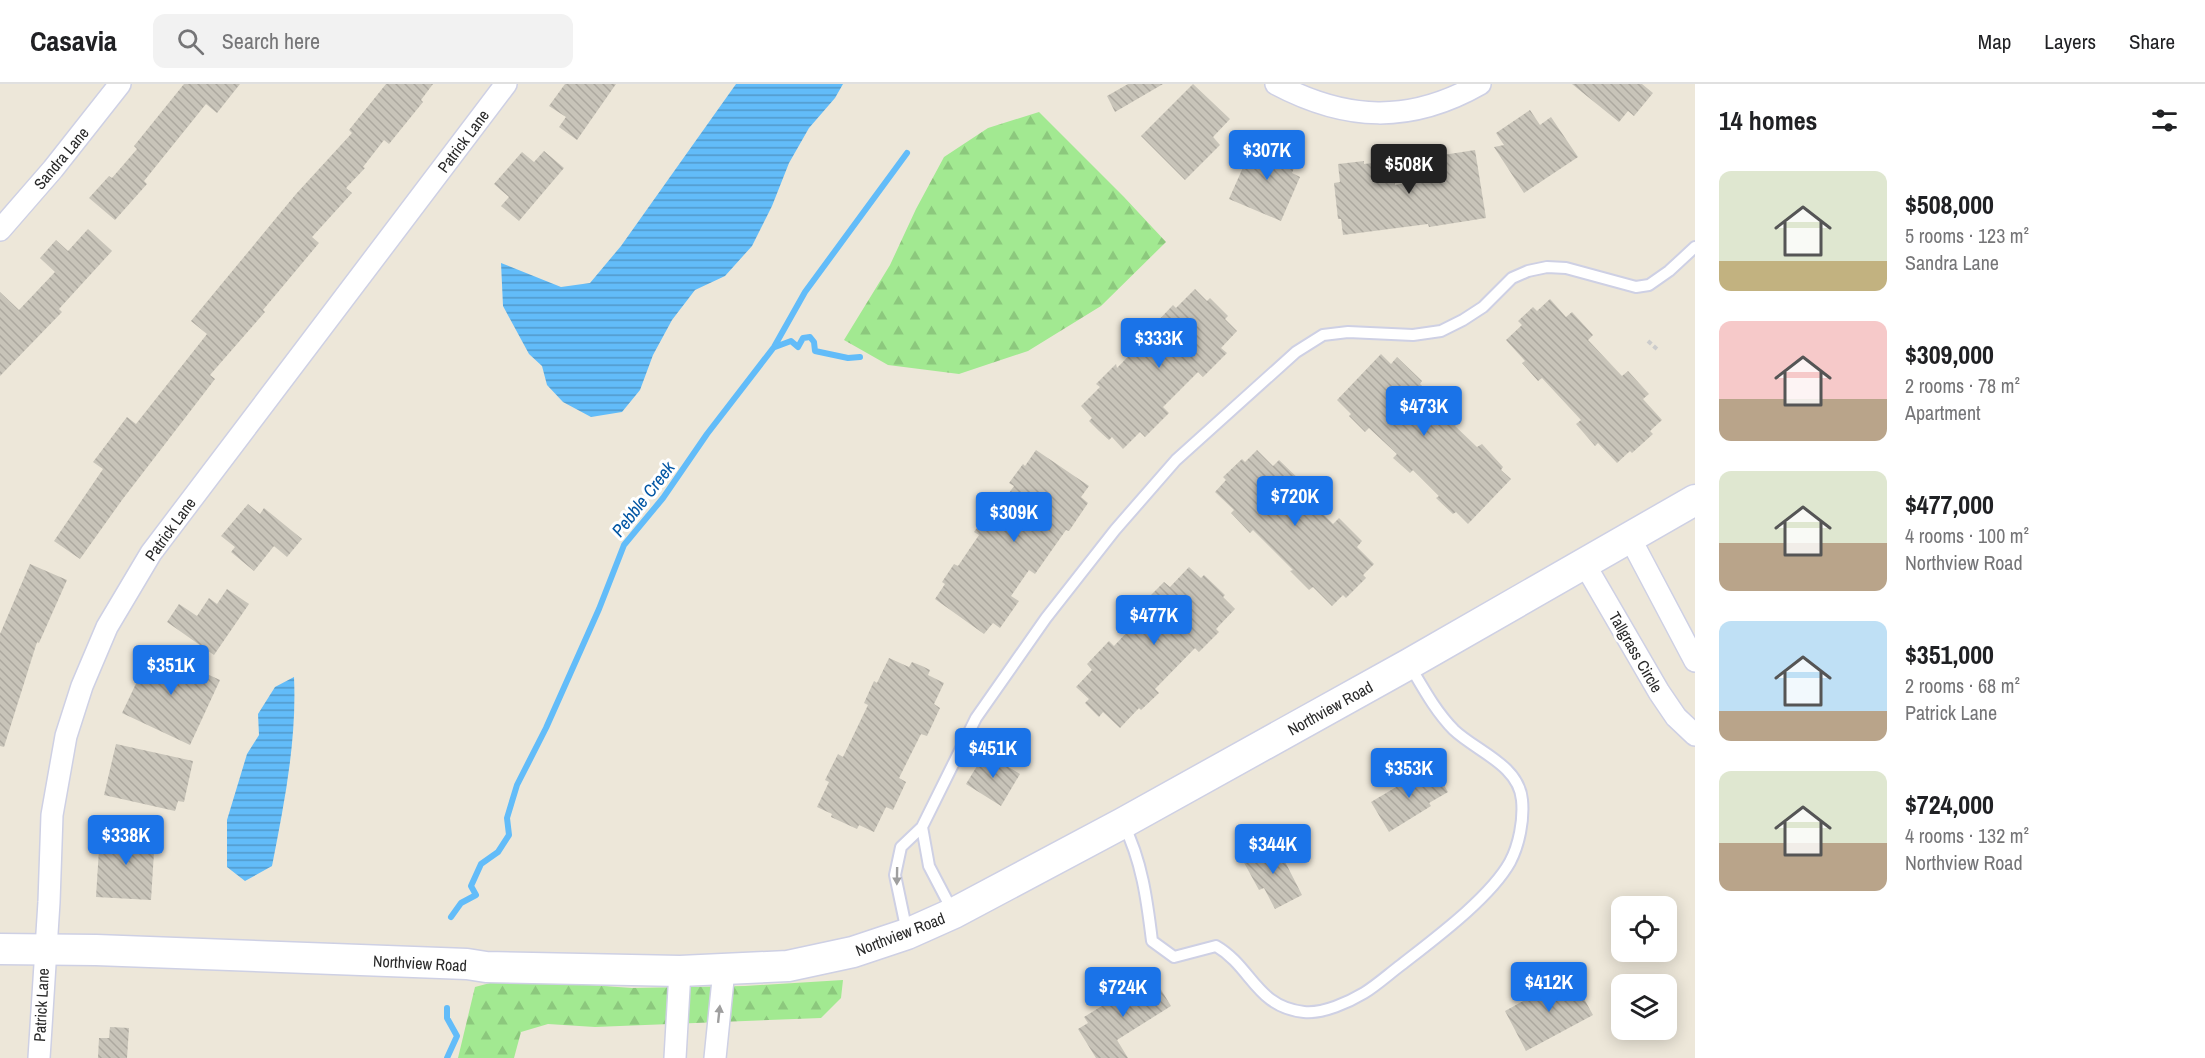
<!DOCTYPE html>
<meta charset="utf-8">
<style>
:root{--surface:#fff;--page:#f2f2f2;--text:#202124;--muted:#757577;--line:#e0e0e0;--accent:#1a73e8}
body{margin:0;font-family:"Archivo Narrow",sans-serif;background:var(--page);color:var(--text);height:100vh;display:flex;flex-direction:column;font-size:22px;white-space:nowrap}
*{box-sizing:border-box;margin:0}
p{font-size:20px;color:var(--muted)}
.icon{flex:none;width:33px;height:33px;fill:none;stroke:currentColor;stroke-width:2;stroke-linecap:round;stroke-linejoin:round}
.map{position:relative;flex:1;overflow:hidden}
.side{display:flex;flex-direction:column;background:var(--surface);width:510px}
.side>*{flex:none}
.buttons{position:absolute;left:1611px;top:812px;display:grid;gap:12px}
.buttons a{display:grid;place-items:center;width:66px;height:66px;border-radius:12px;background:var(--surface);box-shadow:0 3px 15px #0003;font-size:30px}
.price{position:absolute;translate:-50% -51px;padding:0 14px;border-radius:6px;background:var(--accent);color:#fff;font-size:20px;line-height:39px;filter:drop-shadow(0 2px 3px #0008)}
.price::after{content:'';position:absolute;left:50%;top:36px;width:18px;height:14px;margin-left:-9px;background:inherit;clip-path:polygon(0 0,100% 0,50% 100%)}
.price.active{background:#222;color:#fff}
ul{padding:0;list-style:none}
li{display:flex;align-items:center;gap:18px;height:150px;padding:0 24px}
li span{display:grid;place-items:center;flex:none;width:168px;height:120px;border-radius:12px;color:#555}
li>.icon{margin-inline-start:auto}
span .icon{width:72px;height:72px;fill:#fffc;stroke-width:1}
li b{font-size:26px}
h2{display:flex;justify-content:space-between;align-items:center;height:72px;padding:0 24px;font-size:26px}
header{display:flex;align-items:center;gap:36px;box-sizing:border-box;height:84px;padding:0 30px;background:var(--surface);border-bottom:2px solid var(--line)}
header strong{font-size:28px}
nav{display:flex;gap:33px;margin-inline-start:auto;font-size:21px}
.search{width:420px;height:54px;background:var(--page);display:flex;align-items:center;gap:15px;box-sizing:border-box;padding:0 21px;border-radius:12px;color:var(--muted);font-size:22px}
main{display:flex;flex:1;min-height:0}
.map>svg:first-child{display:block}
.forest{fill:url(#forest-firs)}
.water{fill:url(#water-rules)}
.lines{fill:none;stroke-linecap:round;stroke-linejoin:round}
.stream{stroke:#62bcf9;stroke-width:6}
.building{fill:url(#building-back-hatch)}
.lane-casing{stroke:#ced0e4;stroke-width:14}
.street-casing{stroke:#ced0e4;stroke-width:24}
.secondary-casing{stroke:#ced0e4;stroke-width:33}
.path{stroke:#ccc;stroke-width:4;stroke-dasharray:4.5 3;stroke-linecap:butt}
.lane{stroke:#fff;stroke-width:10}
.street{stroke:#fff;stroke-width:21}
.secondary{stroke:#fff;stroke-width:30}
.oneway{fill:#9f9f9f}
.labels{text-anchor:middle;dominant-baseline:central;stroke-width:6;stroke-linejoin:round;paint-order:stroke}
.street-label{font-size:16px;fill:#292929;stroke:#fff}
.water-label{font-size:18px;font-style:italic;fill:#0256a4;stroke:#fff}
</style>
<header>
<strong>Casavia</strong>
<div class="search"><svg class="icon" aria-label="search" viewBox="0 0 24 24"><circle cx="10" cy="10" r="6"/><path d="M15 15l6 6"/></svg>Search here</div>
<nav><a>Map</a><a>Layers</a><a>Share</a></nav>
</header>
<main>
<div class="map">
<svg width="1695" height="974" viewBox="0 0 1695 974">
<defs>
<pattern id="forest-firs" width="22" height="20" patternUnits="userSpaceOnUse" patternTransform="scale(1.5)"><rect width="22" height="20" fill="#a2e991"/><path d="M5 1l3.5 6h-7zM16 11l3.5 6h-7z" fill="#8cc87d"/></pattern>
<pattern id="water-rules" width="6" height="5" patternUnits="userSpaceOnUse" patternTransform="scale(1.5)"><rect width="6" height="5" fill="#62bcf9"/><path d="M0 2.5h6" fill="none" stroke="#5199ca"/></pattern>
<pattern id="building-back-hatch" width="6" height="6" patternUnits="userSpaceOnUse" patternTransform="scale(1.5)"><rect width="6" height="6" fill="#c8c4b9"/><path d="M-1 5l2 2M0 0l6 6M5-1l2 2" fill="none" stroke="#aca89f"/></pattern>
</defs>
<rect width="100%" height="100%" fill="#ede7d9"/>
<path class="forest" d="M 1039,28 L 1124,113 L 1166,158 L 1101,222 L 1028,267 L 959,290 L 888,281 L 844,256 L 890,181 L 916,125 L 944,73 L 988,44 Z
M 505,895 L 632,904 L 745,902 L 843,896 L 841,914 L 821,934 L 595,943 L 548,940 L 521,948 L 514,974 L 458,974 L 475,903 Z"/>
<path class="water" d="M 736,0 L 843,0 L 835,14 L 809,44 L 789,79 L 772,122 L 752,162 L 725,192 L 695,206 L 672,236 L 653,271 L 640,306 L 622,328 L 591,333 L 563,318 L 547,301 L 542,282 L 529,270 L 503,222 L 501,179 L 561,203 L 590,199 L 621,162 Z
M 294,593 C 297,657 284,720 272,782 L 245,797 L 227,783 L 227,736 L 247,670 L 259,651 L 258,630 L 275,603 Z"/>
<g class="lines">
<path class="stream" d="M 775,263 L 791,257 L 798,263 L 803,254 L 810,253 L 814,258 L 815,267 L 848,274 L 860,273
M 451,833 L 461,819 L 476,811 L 471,802 L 481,780 L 498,768 L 509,751 L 507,734 L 517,701 L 546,644 L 599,525 L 624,461 L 663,414 L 707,350 L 774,263 L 805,208 L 907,69
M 447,974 L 457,952 L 447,934 L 447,924"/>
</g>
<path class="building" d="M 184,0 L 240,0 L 217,29 L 206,20 L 144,97 L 147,100 L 115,136 L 89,114 L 109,92 L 112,94 L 137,65 L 134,62 Z
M 386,0 L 433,0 L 421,16 L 423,18 L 389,60 L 384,56 L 363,83 L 365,84 L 346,104 L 352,109 L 312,153 L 319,159 L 263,226 L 265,228 L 210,291 L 215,295 L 122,416 L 80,475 L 54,457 L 103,385 L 93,378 L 127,333 L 136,340 L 207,250 L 191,237 L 296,110 L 352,49 L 349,46 Z
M 565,0 L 616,0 L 577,56 L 559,43 L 566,33 L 549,22 Z
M 1128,0 L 1163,0 L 1115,28 L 1107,12 Z
M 1193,0 L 1230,35 L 1213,53 L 1220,61 L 1185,96 L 1141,52 Z
M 1572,0 L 1642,0 L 1653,9 L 1634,32 L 1628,27 L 1619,38 Z
M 1530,26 L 1540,41 L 1551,33 L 1578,73 L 1524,109 L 1494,63 L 1504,61 L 1496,49 Z
M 1262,55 L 1299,71 L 1292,89 L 1300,93 L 1281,137 L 1229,115 L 1248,72 L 1253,74 Z
M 1475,66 L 1486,134 L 1429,143 L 1428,140 L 1343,151 L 1341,135 L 1338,135 L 1334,99 L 1340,98 L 1338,80 L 1364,77 L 1364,80 L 1390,77 L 1393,97 L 1395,97 L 1395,101 L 1433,94 L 1430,73 Z
M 544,67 L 564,84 L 519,137 L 501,122 L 509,113 L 494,100 L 522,68 L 534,78 Z
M 88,145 L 112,167 L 59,225 L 62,228 L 0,292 L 0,208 L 19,226 L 55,188 L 40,174 L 56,156 L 68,167 Z
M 1195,205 L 1207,217 L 1210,214 L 1228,232 L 1225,235 L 1237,247 L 1221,264 L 1227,269 L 1203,293 L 1198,288 L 1163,323 L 1169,329 L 1145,353 L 1140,348 L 1123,365 L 1112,353 L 1109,356 L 1099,347 L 1089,337 L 1092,334 L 1081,322 L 1100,303 L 1096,300 L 1116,280 L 1117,284 L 1157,243 L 1154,241 L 1173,221 L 1176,224 Z
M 1550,215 L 1566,233 L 1572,228 L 1593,251 L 1588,256 L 1622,292 L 1628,287 L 1649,310 L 1643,315 L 1662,336 L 1650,347 L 1653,350 L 1632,369 L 1630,367 L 1617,379 L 1598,359 L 1595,362 L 1576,340 L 1581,336 L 1542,294 L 1538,297 L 1522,279 L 1525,277 L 1506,256 L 1522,241 L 1518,237 L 1533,223 L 1537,227 Z
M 1381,270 L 1391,280 L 1397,273 L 1422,297 L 1420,300 L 1459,337 L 1455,342 L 1477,363 L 1482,360 L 1503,383 L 1501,386 L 1511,395 L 1468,440 L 1456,428 L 1453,430 L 1436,414 L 1439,412 L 1413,386 L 1410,389 L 1393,374 L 1397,370 L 1369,344 L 1365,348 L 1349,332 L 1351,330 L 1337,316 Z
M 1036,366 L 1089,402 L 1081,413 L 1088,419 L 1069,447 L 1066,446 L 1035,490 L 1029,486 L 1011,512 L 1019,517 L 1000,544 L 993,539 L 984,550 L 935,515 L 945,500 L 942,498 L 954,480 L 958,482 L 979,451 L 974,448 L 987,429 L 992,433 L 1014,402 L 1009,399 L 1023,380 L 1025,382 Z
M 1257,366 L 1273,382 L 1279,376 L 1303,399 L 1298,405 L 1333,440 L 1339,434 L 1362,457 L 1357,463 L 1374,480 L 1363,491 L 1366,494 L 1346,514 L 1343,511 L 1332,522 L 1313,503 L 1309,506 L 1290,487 L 1293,486 L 1253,446 L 1250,449 L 1231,429 L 1234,426 L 1215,408 L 1226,396 L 1223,393 L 1242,375 L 1245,378 Z
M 248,420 L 260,430 L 264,424 L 302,455 L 287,473 L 274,462 L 254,487 L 231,468 L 235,463 L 221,452 Z
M 30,480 L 67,496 L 39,559 L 37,558 L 4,663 L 0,662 L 0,550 Z
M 1189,483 L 1201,494 L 1204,491 L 1225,511 L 1223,513 L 1235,525 L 1216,545 L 1219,548 L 1199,568 L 1195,564 L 1155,605 L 1159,609 L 1141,626 L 1139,624 L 1120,644 L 1103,628 L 1099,633 L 1085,619 L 1089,615 L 1076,603 L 1092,586 L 1087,580 L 1109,557 L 1114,562 L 1148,526 L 1142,520 L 1164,498 L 1170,503 Z
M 227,505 L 249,520 L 214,571 L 167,538 L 179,520 L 197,532 L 209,514 L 217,520 Z
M 150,564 L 220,596 L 190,661 L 122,629 L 142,587 L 140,586 Z
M 889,574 L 909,583 L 912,578 L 922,582 L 930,586 L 928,591 L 944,599 L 934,620 L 940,624 L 927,652 L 921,650 L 899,694 L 906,698 L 893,726 L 886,723 L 874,748 L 859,741 L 857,745 L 831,733 L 832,730 L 817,723 L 829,698 L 825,696 L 838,670 L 843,673 L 868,621 L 864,619 L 874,597 L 877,599 Z
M 116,660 L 193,677 L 184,718 L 178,717 L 175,727 L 104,711 Z
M 985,669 L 1020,690 L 1001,722 L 966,700 Z
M 1434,684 L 1448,708 L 1429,719 L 1431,722 L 1389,748 L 1371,718 L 1413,693 L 1415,696 Z
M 100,749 L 155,752 L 151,816 L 96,813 Z
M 1275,758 L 1302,811 L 1275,825 L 1264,804 L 1259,806 L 1242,775 Z
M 1152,891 L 1171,922 L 1117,956 L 1128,974 L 1096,974 L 1078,945 L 1088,939 L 1084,933 Z
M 1571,891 L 1593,931 L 1526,967 L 1505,927 Z
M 110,943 L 129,944 L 127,974 L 98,974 L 99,954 L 109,954 Z"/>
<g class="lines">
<defs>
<path id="lane" d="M 1123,739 C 1142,777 1147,816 1152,857 L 1174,873 L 1216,862 C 1252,883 1256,923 1304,928 C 1323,930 1349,918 1364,909 C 1377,901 1389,890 1401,881 C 1433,856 1490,814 1510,778 C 1519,761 1524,736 1522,716 C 1519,681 1476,667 1454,646 C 1436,628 1423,604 1410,582
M 922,743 L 929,782 L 952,826
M 907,848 L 895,791 L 901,763 L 922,743 L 976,634 L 1046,534 L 1115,446 L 1176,376 L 1296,268 L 1323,251 L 1348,248 L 1413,251 L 1441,247 L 1463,236 L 1483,223 L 1512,194 L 1528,187 L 1547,183 L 1566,184 L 1636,203 L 1649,201 L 1669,187 L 1695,163"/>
<path id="street" d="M 1276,0 C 1346,37 1410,40 1480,0
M 0,146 L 53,85 L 120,0
M 1630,454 L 1695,577
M 1584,479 L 1659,608 L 1676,633 L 1695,651
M 39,974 L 49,818 L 52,731 L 66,652 L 82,602 L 107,543 L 151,469 L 506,0
M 675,974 L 680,887
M 715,974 L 724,886"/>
<path id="secondary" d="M 0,865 L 96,866 L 467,880 L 486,883 L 680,887 L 788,882 L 853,868 L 907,850 L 954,829 L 1123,739 L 1409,580 L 1695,416"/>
</defs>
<use href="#lane" class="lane-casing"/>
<use href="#street" class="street-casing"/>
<use href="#secondary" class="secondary-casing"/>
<path class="path" d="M 1648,257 L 1658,266"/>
<use href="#lane" class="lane"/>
<use href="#street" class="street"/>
<use href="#secondary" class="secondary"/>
</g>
<defs><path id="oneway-solid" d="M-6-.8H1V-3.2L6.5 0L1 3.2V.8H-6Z" transform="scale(1.5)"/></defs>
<g class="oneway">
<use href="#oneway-solid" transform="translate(897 792) rotate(91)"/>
<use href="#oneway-solid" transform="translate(719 930) rotate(-84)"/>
</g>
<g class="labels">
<g class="street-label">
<text transform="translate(463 57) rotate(-53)">Patrick Lane</text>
<text transform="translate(61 74) rotate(-50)">Sandra Lane</text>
<text transform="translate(170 445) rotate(-54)">Patrick Lane</text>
<text transform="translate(1636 568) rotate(60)">Tallgrass Circle</text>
<text transform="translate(1330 624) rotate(-29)">Northview Road</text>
<text transform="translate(900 850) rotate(-21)">Northview Road</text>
<text transform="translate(420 879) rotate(3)">Northview Road</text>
<text transform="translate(41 921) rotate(-87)">Patrick Lane</text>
</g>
<g class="water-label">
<text transform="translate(643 415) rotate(-52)">Pebble Creek</text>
</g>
</g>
</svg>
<div class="buttons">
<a><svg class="icon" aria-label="locate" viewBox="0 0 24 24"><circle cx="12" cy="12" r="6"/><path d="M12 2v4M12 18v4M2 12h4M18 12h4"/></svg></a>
<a><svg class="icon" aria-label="layers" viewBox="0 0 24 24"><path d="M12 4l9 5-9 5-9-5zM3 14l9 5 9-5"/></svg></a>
</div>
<b class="price" style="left:1267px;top:97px">$307K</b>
<b class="price active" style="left:1409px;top:111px">$508K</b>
<b class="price" style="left:1159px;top:285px">$333K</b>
<b class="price" style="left:1424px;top:353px">$473K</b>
<b class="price" style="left:1295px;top:443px">$720K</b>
<b class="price" style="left:1014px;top:459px">$309K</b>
<b class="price" style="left:1154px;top:562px">$477K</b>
<b class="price" style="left:171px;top:612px">$351K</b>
<b class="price" style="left:993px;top:695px">$451K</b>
<b class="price" style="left:1409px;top:715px">$353K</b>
<b class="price" style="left:126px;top:782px">$338K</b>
<b class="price" style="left:1273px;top:791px">$344K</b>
<b class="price" style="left:1549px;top:929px">$412K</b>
<b class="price" style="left:1123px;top:934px">$724K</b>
</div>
<section class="side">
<h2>14 homes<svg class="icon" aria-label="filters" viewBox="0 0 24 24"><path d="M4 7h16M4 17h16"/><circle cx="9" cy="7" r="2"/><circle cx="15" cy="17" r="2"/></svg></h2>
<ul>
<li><span style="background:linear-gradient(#dfe7d0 75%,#c2b280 0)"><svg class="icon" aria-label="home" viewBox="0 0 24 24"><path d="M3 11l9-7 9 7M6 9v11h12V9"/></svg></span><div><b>$508,000</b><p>5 rooms · 123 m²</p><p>Sandra Lane</p></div></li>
<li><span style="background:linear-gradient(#f6c9c9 65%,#b9a48a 0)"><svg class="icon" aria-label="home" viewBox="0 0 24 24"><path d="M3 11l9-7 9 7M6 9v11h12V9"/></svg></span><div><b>$309,000</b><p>2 rooms · 78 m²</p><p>Apartment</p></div></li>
<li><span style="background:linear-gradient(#dfe7d0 60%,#b9a48a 0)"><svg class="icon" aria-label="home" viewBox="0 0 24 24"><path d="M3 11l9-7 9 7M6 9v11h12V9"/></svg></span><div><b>$477,000</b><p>4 rooms · 100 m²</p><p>Northview Road</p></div></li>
<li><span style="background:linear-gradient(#bfe0f5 75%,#b9a48a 0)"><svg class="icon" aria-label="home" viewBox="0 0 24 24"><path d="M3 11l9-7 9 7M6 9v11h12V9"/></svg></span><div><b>$351,000</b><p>2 rooms · 68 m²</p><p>Patrick Lane</p></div></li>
<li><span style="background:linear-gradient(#dfe7d0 60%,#b9a48a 0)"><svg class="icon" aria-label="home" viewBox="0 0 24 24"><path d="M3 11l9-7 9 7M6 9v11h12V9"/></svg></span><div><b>$724,000</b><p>4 rooms · 132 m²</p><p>Northview Road</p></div></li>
</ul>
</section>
</main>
